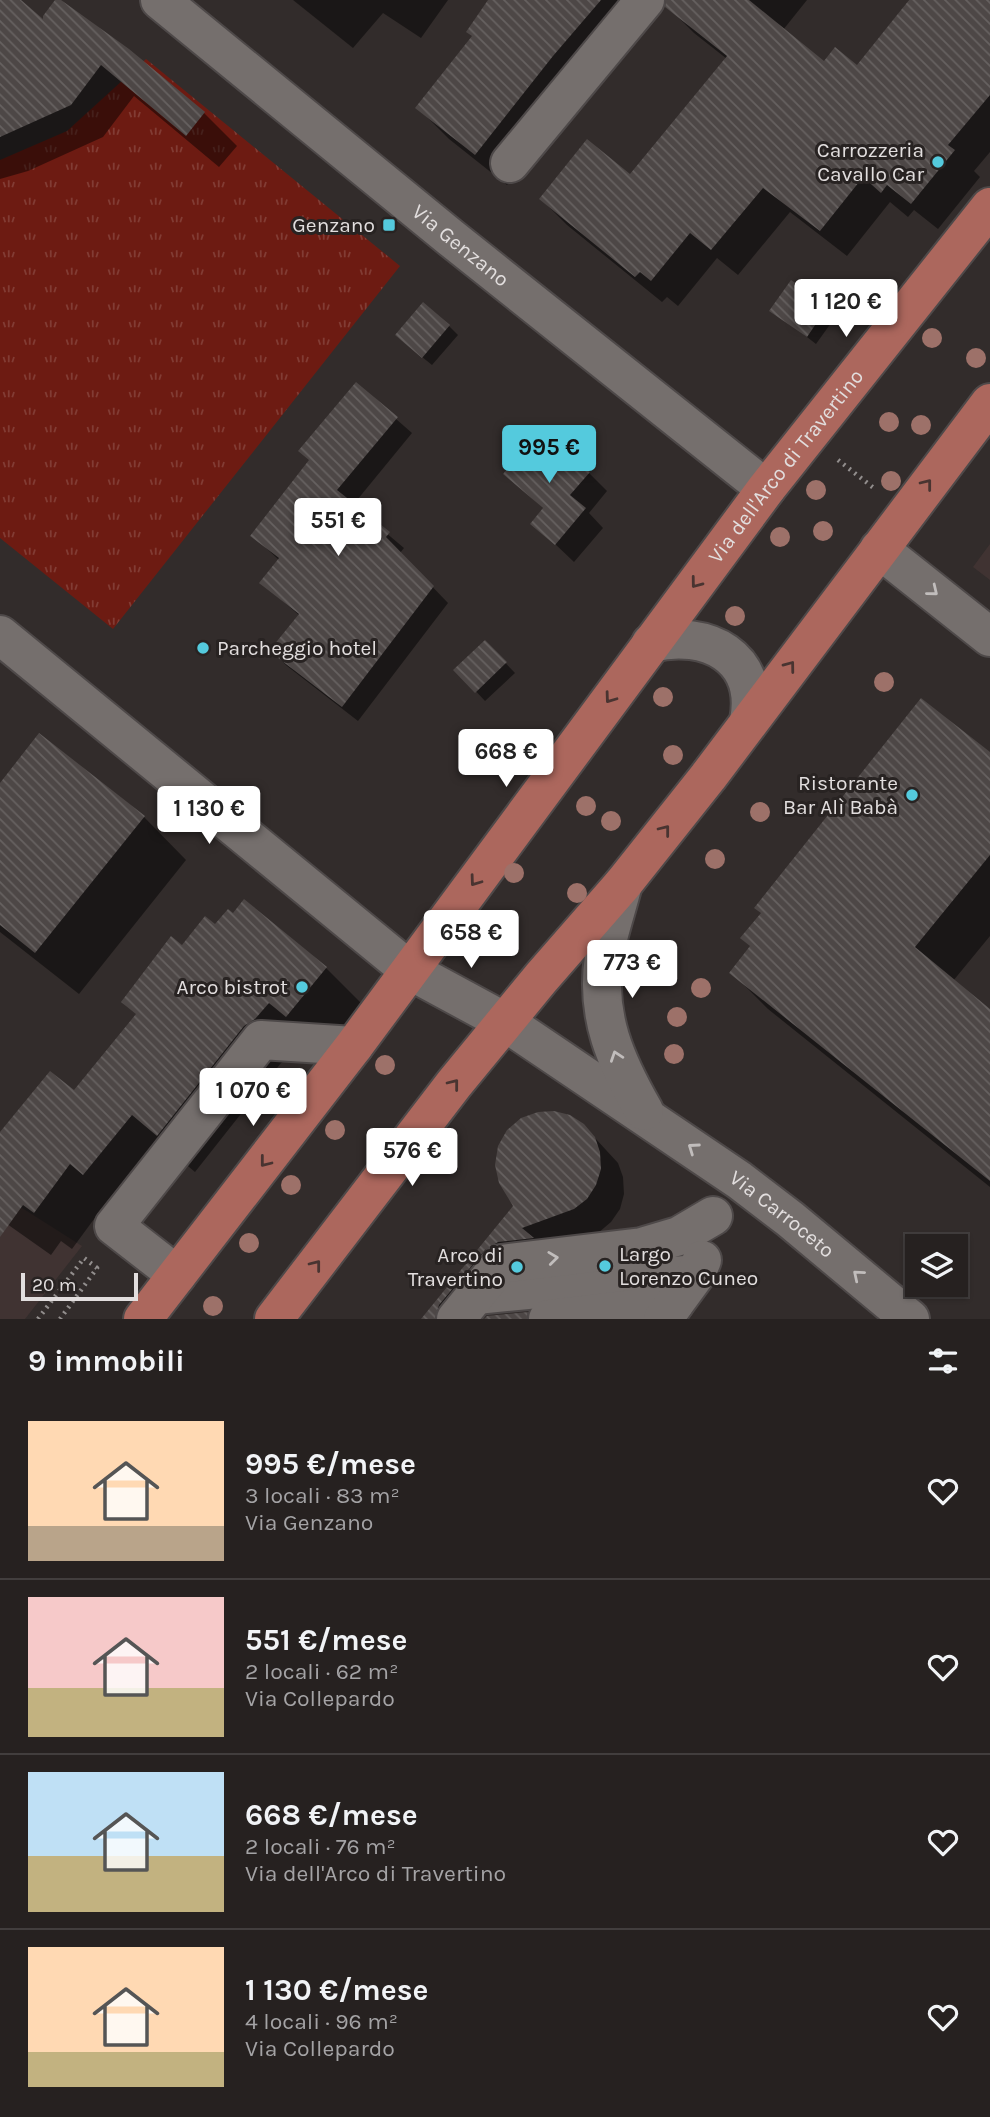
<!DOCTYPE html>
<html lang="it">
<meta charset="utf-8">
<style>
:root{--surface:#262120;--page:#322e2d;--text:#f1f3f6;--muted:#a4a3a5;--line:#423e3e;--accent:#54cadd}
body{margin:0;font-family:Karla,sans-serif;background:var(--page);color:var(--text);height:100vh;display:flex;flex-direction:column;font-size:26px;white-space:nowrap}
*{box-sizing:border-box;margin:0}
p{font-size:23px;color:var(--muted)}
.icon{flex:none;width:38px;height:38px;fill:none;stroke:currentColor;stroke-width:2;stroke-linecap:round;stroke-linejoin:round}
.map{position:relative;height:1319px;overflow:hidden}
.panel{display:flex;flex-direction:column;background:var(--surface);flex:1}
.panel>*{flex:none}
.tools{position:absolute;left:905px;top:1234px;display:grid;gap:14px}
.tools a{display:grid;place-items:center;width:63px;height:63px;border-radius:0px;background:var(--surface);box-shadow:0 2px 5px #0004,0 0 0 2px var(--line);font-size:35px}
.scale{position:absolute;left:21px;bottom:18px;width:117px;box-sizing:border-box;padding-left:7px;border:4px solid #e2dede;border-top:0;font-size:19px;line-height:24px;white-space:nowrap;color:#e2dede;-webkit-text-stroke:5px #282322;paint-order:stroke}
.price{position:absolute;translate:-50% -60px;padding:0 16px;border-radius:7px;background:#fff;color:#222;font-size:23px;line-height:46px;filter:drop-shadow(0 2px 4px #0008)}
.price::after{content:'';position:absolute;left:50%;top:42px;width:21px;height:16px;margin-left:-10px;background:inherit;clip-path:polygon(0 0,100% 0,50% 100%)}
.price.selected{background:var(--accent);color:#111}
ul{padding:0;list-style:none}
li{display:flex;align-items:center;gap:21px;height:175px;padding:0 28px}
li+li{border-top:2px solid var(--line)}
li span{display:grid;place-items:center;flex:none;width:196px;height:140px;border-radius:0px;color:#555}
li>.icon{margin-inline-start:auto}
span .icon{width:84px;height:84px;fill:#fffc;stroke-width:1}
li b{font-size:30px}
h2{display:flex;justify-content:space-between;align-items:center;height:84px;padding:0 28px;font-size:30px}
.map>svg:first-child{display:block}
.built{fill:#403332}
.grass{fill:url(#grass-tufts)}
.shadow{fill:#0007}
.building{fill:url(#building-back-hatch)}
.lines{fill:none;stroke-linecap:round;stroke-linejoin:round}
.minor-casing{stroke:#4e4949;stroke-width:42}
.major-casing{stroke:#4e4949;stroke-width:42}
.path{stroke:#928e8d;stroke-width:4.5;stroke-dasharray:2 5;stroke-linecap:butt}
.minor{stroke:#756f6d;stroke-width:38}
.major{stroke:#ac675d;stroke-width:38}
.tree{fill:#9d7169}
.oneway{stroke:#493431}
.oneway2{stroke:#c1bdbc}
.poi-dot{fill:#54cadd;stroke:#282322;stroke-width:2.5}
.labels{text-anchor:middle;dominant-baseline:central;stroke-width:6;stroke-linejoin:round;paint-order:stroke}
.poi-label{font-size:21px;fill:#e2dede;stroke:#282322;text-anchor:end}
.street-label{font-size:21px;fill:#e2dede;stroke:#282322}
</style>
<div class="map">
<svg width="990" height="1319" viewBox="0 0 990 1319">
<defs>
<pattern id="grass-tufts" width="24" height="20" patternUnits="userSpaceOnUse" patternTransform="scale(1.75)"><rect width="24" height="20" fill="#6d1b12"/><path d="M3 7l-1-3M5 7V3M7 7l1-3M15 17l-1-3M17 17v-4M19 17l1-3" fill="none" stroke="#823c34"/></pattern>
<pattern id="building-back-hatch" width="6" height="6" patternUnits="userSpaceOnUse" patternTransform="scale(1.75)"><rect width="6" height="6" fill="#4d4746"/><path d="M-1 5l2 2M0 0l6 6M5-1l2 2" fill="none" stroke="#666160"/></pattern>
</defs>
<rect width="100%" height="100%" fill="#322c2b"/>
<path class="built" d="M 990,544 L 990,580 L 973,567 Z
M 0,1194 L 82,1246 L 25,1319 L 0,1319 Z"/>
<path class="grass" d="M 146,59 L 400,266 L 113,629 L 0,538 L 0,160 L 67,131 Z"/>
<path class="shadow" d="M 0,0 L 18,0 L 47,24 L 59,0 L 128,50 L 204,113 L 237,146 L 219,167 L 134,96 L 103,137 L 28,171 L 0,179 Z
M 293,0 L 448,0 L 421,38 L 383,13 L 353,48 Z
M 491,0 L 635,0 L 620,45 L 507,185 L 449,139 L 418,108 L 474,37 Z
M 667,0 L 807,0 L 783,30 L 824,64 L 858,67 L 909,0 L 990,0 L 990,152 L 974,171 L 980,177 L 938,229 L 914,210 L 908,217 L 890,202 L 847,256 L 790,212 L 738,275 L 717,258 L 678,306 L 667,297 L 662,302 L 567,225 L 541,199 L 631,176 L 727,59 L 694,33 L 667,6 Z
M 827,307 L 836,316 L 816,344 L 772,310 Z
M 449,326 L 458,335 L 432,365 L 406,344 Z
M 356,384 L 412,433 L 353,505 L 404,548 L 400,553 L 448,603 L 358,721 L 287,666 L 272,651 L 300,616 L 262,583 L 279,560 L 253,536 L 310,461 Z
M 589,473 L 607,491 L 589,513 L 603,528 L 574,562 L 533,523 L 544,509 L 506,474 Z
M 485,642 L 515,673 L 485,701 L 456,670 Z
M 990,754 L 990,936 L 953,981 L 990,1011 L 990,1187 L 768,1009 L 732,973 Z
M 0,785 L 144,817 L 186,860 L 79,994 L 0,932 Z
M 245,901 L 326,968 L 363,1005 L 324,1053 L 292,1056 L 281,1063 L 195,1172 L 170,1151 L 122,1211 L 108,1200 L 72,1249 L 61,1241 L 51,1255 L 0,1219 L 0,1135 L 74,1092 L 137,1015 L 182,947 L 233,915 Z
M 583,1125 L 618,1163 L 623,1177 L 624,1194 L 620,1209 L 611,1222 L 598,1233 L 545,1252 L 471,1319 L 423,1319 Z"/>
<path class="building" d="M 0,0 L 21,0 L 43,19 L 43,16 L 55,0 L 61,0 L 129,49 L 205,112 L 186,136 L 101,65 L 71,105 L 0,137 Z
M 488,0 L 601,0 L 553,56 L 475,155 L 415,108 L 472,36 L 466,32 Z
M 666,0 L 749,0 L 824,61 L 835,47 L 857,65 L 909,0 L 990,0 L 990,95 L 948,145 L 955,150 L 911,204 L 887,185 L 881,193 L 863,177 L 820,231 L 763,188 L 711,250 L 690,233 L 651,281 L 640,272 L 635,277 L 539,199 L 587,139 L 630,174 L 727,56 L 665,7 Z
M 791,280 L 828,306 L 807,337 L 769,311 Z
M 423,302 L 450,325 L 422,358 L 395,335 Z
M 356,382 L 398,417 L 337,490 L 390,532 L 386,537 L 434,586 L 342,707 L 269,651 L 299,614 L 259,583 L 279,558 L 250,536 L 309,460 L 298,451 Z
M 540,430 L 590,472 L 570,495 L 586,508 L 555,545 L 530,524 L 543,508 L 503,474 Z
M 485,640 L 507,662 L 475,693 L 453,670 Z
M 921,698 L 990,752 L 990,855 L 915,947 L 990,1009 L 990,1181 L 729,973 L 750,946 L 740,938 L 761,913 L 754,908 Z
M 39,733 L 145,816 L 35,953 L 0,925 L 0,783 Z
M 244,899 L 327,967 L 286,1017 L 269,1003 L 255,1019 L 244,1026 L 157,1136 L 132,1115 L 83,1175 L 70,1164 L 34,1213 L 23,1205 L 0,1237 L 0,1132 L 50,1071 L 74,1090 L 136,1014 L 121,1002 L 171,936 L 182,945 L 205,916 L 215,924 L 228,909 L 233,913 Z
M 554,1111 L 570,1115 L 584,1124 L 595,1137 L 600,1152 L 601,1169 L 596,1185 L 587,1199 L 574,1209 L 522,1228 L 534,1238 L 498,1242 L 485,1250 L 439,1305 L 435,1319 L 421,1319 L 513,1206 L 499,1183 L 495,1165 L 498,1146 L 507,1130 L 521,1118 L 538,1112 Z
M 528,1312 L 527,1319 L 484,1319 L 487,1316 Z"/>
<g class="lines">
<defs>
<g id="minor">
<path id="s1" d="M 160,0 L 451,238 L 766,489"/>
<path d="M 510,163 L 645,0"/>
<path d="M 879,549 L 990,637"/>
<path id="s2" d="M 0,635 L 409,970 L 505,1022 L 739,1180 L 790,1219 L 910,1319"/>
<path d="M 651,643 C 707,629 761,657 749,721"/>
<path d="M 623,884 C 617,908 608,933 604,957 C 595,1016 616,1062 644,1111"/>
<path d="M 177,1275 L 114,1226 L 261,1040 L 354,1046"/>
<path d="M 476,1295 L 696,1274"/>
<path d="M 456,1319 L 501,1264 L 642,1247 L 679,1236 L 713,1216"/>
<path d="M 548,1319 L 674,1304"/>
<path d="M 663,1319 L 696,1274 L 702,1260"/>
</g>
<g id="major">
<path id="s3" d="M 143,1319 L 354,1046 L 766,489 L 990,207"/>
<path d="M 274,1319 L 454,1084 L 541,978 L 623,884 L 708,777 L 990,403"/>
</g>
</defs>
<use href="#minor" class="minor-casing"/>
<use href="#major" class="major-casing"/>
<path class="path" d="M 838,460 L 875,489
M 38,1319 L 84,1258 L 97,1268 L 60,1319"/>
<use href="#minor" class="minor"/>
<use href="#major" class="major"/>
</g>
<g class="tree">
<circle cx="932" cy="338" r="10"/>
<circle cx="976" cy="358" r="10"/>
<circle cx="889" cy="422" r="10"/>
<circle cx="921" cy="425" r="10"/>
<circle cx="891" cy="481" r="10"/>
<circle cx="816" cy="490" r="10"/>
<circle cx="823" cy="531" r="10"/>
<circle cx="780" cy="537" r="10"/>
<circle cx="735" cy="616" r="10"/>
<circle cx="884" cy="682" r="10"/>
<circle cx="663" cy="697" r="10"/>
<circle cx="673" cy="755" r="10"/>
<circle cx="586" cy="806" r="10"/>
<circle cx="760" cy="812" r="10"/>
<circle cx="611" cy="821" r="10"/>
<circle cx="715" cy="859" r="10"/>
<circle cx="514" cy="873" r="10"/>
<circle cx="577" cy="893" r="10"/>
<circle cx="490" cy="940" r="10"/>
<circle cx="654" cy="955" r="10"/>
<circle cx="701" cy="988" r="10"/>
<circle cx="677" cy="1017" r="10"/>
<circle cx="674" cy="1054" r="10"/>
<circle cx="385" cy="1065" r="10"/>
<circle cx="335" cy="1130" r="10"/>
<circle cx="291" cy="1185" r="10"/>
<circle cx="249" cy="1243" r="10"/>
<circle cx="213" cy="1306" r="10"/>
</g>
<defs><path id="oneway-chevron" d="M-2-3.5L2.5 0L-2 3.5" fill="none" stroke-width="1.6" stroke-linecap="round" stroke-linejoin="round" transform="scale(1.75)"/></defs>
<g class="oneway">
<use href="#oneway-chevron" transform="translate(927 484) rotate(-52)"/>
<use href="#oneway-chevron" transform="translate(696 583) rotate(127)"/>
<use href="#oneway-chevron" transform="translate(790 666) rotate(-53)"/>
<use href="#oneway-chevron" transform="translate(610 698) rotate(126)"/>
<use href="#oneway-chevron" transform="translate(665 830) rotate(-52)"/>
<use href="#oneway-chevron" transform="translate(475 881) rotate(126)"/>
<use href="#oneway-chevron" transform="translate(454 1084) rotate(-52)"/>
<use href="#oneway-chevron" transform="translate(265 1162) rotate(128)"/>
<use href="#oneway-chevron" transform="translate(316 1265) rotate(-52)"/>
</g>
<g class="oneway2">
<use href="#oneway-chevron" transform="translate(933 591) rotate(39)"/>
<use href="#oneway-chevron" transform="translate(616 1056) rotate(-109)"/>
<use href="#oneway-chevron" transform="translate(693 1148) rotate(-145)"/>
<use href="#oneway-chevron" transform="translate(553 1258) rotate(-7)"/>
<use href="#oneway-chevron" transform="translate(858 1275) rotate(-140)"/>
</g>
<g class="poi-dot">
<circle cx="938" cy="162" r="7"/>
<rect x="382" y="218" width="14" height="14" rx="3.5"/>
<circle cx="203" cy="648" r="7"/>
<circle cx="912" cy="795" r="7"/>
<circle cx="302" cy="987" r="7"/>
<circle cx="605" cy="1266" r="7"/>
<circle cx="517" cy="1267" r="7"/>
</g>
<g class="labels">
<g class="poi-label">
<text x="924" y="150">Carrozzeria<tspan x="924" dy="24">Cavallo Car</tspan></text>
<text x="375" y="225">Genzano</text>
<text x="217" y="648" text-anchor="start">Parcheggio hotel</text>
<text x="898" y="783">Ristorante<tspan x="898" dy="24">Bar Alì Babà</tspan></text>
<text x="288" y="987">Arco bistrot</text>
<text x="619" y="1254" text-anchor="start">Largo<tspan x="619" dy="24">Lorenzo Cuneo</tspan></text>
<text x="503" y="1255">Arco di<tspan x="503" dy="24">Travertino</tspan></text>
</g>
<g class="street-label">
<text stroke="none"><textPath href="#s1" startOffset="388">Via Genzano</textPath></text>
<text stroke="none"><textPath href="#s3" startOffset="1068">Via dell'Arco di Travertino</textPath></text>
<text stroke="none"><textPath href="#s2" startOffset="975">Via Carroceto</textPath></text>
</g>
</g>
</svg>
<div class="tools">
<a><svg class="icon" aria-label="layers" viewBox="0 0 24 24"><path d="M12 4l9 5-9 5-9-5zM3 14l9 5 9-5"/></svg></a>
</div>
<div class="scale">20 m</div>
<b class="price" style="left:846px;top:339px">1 120 €</b>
<b class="price selected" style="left:549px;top:485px">995 €</b>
<b class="price" style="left:338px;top:558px">551 €</b>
<b class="price" style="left:506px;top:789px">668 €</b>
<b class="price" style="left:209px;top:846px">1 130 €</b>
<b class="price" style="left:471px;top:970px">658 €</b>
<b class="price" style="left:632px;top:1000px">773 €</b>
<b class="price" style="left:253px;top:1128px">1 070 €</b>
<b class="price" style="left:412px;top:1188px">576 €</b>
</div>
<section class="panel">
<h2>9 immobili<svg class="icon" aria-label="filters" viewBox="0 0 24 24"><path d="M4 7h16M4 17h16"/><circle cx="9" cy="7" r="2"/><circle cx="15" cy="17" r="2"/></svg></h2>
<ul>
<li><span style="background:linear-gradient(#ffd9b3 75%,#b9a48a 0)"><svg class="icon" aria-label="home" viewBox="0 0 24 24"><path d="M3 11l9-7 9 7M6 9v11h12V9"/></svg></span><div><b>995 €/mese</b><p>3 locali · 83 m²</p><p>Via Genzano</p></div><svg class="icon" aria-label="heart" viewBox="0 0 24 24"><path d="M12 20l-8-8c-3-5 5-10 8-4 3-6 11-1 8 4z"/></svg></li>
<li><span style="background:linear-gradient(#f6c9c9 65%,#c2b280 0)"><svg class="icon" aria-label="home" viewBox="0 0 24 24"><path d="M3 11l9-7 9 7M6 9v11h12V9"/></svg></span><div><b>551 €/mese</b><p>2 locali · 62 m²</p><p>Via Collepardo</p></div><svg class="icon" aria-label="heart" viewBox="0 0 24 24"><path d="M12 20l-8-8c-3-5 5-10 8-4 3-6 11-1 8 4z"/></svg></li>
<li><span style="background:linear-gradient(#bfe0f5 60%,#c2b280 0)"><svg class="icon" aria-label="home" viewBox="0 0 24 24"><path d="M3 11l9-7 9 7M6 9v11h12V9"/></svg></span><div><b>668 €/mese</b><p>2 locali · 76 m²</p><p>Via dell'Arco di Travertino</p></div><svg class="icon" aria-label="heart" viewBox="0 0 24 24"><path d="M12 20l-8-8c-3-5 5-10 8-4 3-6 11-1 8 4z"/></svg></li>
<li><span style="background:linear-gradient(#ffd9b3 75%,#c2b280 0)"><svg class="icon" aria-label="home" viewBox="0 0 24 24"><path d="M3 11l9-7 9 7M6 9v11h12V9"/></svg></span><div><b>1 130 €/mese</b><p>4 locali · 96 m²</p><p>Via Collepardo</p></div><svg class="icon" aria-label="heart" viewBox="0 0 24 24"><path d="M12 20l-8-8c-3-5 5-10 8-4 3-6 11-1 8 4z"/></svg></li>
</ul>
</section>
